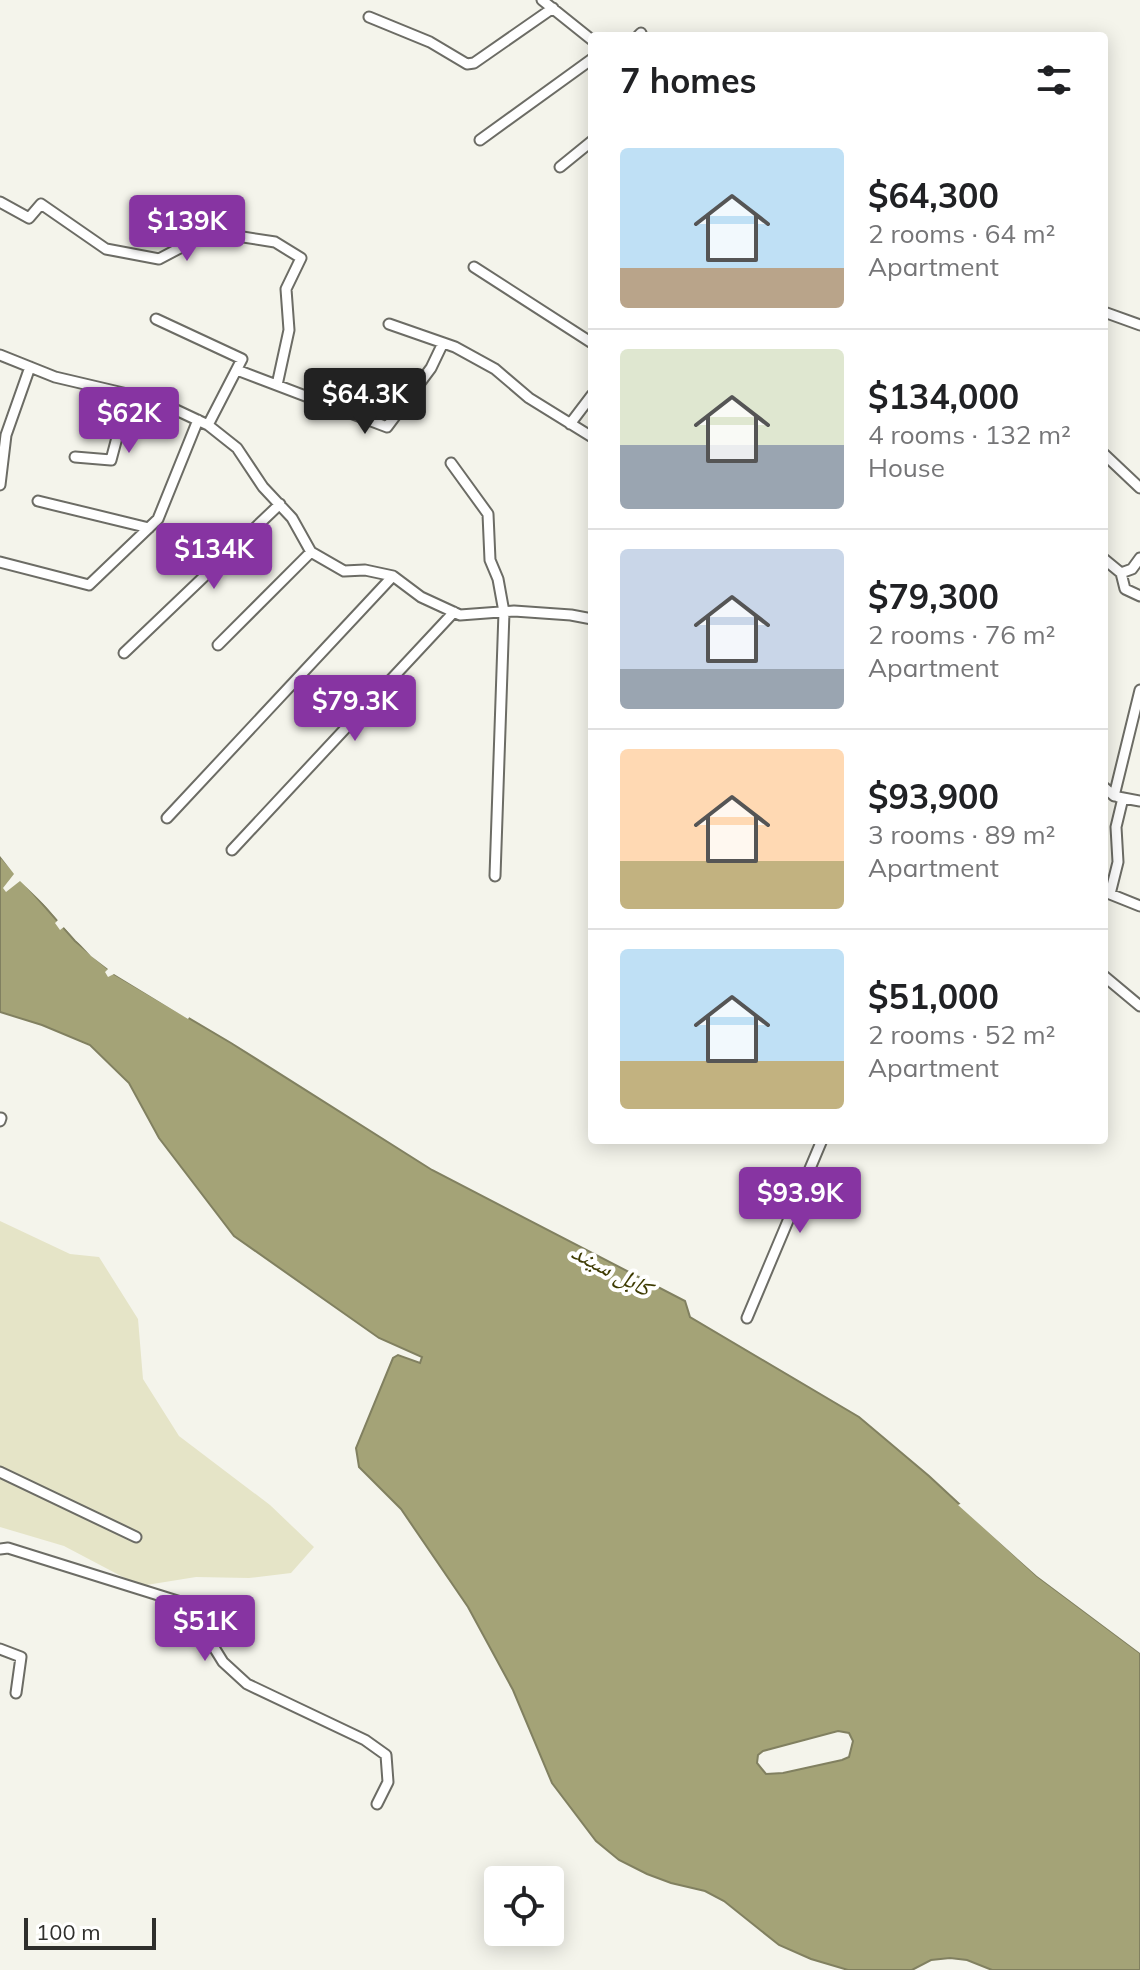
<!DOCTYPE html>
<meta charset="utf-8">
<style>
:root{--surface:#fff;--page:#f6f6f6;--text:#202124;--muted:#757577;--line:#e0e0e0;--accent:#8734a2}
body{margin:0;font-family:Mulish,"Noto Naskh Arabic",sans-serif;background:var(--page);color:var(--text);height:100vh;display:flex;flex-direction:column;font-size:30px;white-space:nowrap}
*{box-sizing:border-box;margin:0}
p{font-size:26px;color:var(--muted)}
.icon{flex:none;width:44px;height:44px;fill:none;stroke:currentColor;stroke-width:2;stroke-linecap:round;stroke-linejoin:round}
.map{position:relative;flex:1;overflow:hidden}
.details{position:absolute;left:588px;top:32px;width:520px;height:1112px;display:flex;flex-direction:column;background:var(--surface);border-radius:8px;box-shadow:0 4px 20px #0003}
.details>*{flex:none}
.buttons{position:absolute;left:484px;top:1866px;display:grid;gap:16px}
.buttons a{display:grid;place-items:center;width:80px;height:80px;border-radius:8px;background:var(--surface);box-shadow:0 4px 20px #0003;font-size:40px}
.scale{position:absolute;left:24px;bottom:20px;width:132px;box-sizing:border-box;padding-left:8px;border:4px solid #2f2f2c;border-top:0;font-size:22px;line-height:28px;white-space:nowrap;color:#2f2f2c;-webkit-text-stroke:6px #fffffe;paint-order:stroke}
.price{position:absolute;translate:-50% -68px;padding:0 18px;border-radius:8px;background:var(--accent);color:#fff;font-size:26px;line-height:52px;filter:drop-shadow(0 2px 4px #0008)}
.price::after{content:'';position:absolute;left:50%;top:48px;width:24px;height:18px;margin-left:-12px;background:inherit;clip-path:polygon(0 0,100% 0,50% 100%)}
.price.selected{background:#222;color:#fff}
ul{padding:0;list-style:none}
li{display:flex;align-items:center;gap:24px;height:200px;padding:0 32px}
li+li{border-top:2px solid var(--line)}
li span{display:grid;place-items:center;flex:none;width:224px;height:160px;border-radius:8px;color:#555}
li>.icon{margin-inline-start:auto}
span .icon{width:96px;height:96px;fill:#fffc;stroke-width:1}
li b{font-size:34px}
h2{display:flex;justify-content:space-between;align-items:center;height:96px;padding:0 32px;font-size:34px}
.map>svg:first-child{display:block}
.green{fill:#e5e4c7}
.water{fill:#a4a377;stroke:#818060;stroke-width:2;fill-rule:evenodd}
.pier{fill:#f4f4eb}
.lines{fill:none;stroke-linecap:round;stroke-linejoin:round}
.minor-casing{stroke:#6c6c65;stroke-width:13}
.minor{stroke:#fff;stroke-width:9}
.labels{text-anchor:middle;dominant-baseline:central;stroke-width:8;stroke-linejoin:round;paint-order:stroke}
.water-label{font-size:24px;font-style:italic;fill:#3d3a00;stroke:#fffffe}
</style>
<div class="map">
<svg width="1140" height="1970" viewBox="0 0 1140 1970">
<rect width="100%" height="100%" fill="#f4f4eb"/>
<path class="green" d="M 0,1221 L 70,1254 L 99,1257 L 138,1319 L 143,1379 L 179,1436 L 270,1505 L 314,1547 L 291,1573 L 249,1578 L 196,1577 L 140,1586 L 64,1546 L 0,1527 Z"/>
<path class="water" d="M 0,856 L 75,941 L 114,974 L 231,1043 L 432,1170 L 685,1301 L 690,1317 L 859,1417 L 929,1476 L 1037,1576 L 1140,1653 L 1140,1970 L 992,1970 L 967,1960 L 950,1958 L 931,1960 L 912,1970 L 848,1970 L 811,1959 L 779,1945 L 724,1901 L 705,1891 L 671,1883 L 647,1874 L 619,1860 L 596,1841 L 552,1783 L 513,1690 L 468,1607 L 401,1509 L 359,1467 L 356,1448 L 393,1358 L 398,1355 L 420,1363 L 422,1357 L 379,1338 L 234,1236 L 159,1138 L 129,1083 L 90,1045 L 42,1025 L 0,1012 ZM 838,1731 L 849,1733 L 853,1741 L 849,1757 L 842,1760 L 783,1773 L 766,1774 L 757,1763 L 758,1755 L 763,1751 Z"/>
<path class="pier" d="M 0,852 L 93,953 L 116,970 L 190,1016 L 188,1019 L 114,974 L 108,977 L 105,972 L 108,969 L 91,956 L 64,927 L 60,930 L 55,923 L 58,920 L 48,908 L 20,881 L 6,892 L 3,888 L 14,874 L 0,856 Z
M 962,1503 L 1040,1573 L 1140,1648 L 1140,1653 L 1037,1576 L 958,1505 Z"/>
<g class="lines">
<defs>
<path id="minor" d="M 542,0 L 592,40
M 369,17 L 430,42 L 467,64 L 474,63 L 553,8
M 638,36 L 641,33
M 480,140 L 592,59
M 560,167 L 592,141
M 0,202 L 29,218 L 41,204 L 106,249 L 159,259 L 197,239 L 230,235 L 275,242 L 301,258 L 286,289 L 289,330 L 277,385
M 474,267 L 592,343
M 1104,312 L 1140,325
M 156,319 L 242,359 L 208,425
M 389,324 L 455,347 L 495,369 L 529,398 L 592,437
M 0,355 L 55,377 L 157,401 L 208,425 L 237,448 L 263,487 L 292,518 L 311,552 L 344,571 L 365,570 L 393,576 L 421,597 L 460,615 L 514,611 L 571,615 L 592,619
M 237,370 L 387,427 L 431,368 L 443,343
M 570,424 L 592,395
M 1104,454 L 1140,488
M 75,457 L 111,460 L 119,430 L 134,431 L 138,397
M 451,463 L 488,514 L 490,560 L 498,579 L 504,612 L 495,876
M 0,485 L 6,435 L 30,367
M 38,501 L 149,528
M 1104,559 L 1121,573 L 1125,589 L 1140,596
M 0,562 L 89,585 L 158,519 L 198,420
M 1121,573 L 1132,569 L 1140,558
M 218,645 L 311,552
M 124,653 L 280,504
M 1104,787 L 1114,796 L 1140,690
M 1118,797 L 1140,801
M 1123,798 L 1116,827 L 1118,862 L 1110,894 L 1140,906
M 167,818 L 393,576
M 232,850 L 454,612
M 1104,976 L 1140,1006
M 0,1121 L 1,1118
M 747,1318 L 822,1140
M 0,1472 L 136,1537
M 0,1549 L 8,1548 L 187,1604 L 223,1662 L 247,1684 L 365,1740 L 386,1755 L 388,1782 L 377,1804
M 0,1649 L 21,1657 L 16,1693"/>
</defs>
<use href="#minor" class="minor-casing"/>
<use href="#minor" class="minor"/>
</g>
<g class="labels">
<g class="water-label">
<text transform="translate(612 1269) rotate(28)">کابل سيند</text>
</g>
</g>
</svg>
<div class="buttons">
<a><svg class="icon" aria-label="locate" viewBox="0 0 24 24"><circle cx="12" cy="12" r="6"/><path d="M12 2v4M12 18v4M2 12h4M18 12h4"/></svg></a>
</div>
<div class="scale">100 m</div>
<b class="price" style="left:187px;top:263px">$139K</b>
<b class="price selected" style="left:365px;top:436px">$64.3K</b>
<b class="price" style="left:129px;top:455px">$62K</b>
<b class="price" style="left:214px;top:591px">$134K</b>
<b class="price" style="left:355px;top:743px">$79.3K</b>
<b class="price" style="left:800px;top:1235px">$93.9K</b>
<b class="price" style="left:205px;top:1663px">$51K</b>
<section class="details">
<h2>7 homes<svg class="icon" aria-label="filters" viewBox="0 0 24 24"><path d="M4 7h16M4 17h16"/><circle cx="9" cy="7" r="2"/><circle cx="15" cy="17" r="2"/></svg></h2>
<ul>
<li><span style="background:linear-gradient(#bfe0f5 75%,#b9a48a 0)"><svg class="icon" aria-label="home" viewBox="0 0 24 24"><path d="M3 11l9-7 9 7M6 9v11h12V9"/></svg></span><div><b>$64,300</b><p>2 rooms · 64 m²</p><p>Apartment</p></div></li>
<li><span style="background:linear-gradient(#dfe7d0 60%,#9aa5b1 0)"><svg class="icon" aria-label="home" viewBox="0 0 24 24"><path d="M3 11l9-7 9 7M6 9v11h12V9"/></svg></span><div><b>$134,000</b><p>4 rooms · 132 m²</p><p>House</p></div></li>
<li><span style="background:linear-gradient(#c9d6e8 75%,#9aa5b1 0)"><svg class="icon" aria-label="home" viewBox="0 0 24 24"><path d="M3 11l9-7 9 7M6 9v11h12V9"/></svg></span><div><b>$79,300</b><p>2 rooms · 76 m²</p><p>Apartment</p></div></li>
<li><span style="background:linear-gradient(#ffd9b3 70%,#c2b280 0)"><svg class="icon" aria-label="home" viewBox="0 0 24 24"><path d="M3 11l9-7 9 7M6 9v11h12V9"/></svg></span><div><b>$93,900</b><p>3 rooms · 89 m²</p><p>Apartment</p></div></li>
<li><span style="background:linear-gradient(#bfe0f5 70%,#c2b280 0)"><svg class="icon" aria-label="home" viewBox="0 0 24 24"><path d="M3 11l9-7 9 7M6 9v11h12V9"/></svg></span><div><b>$51,000</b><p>2 rooms · 52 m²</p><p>Apartment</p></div></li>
</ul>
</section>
</div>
